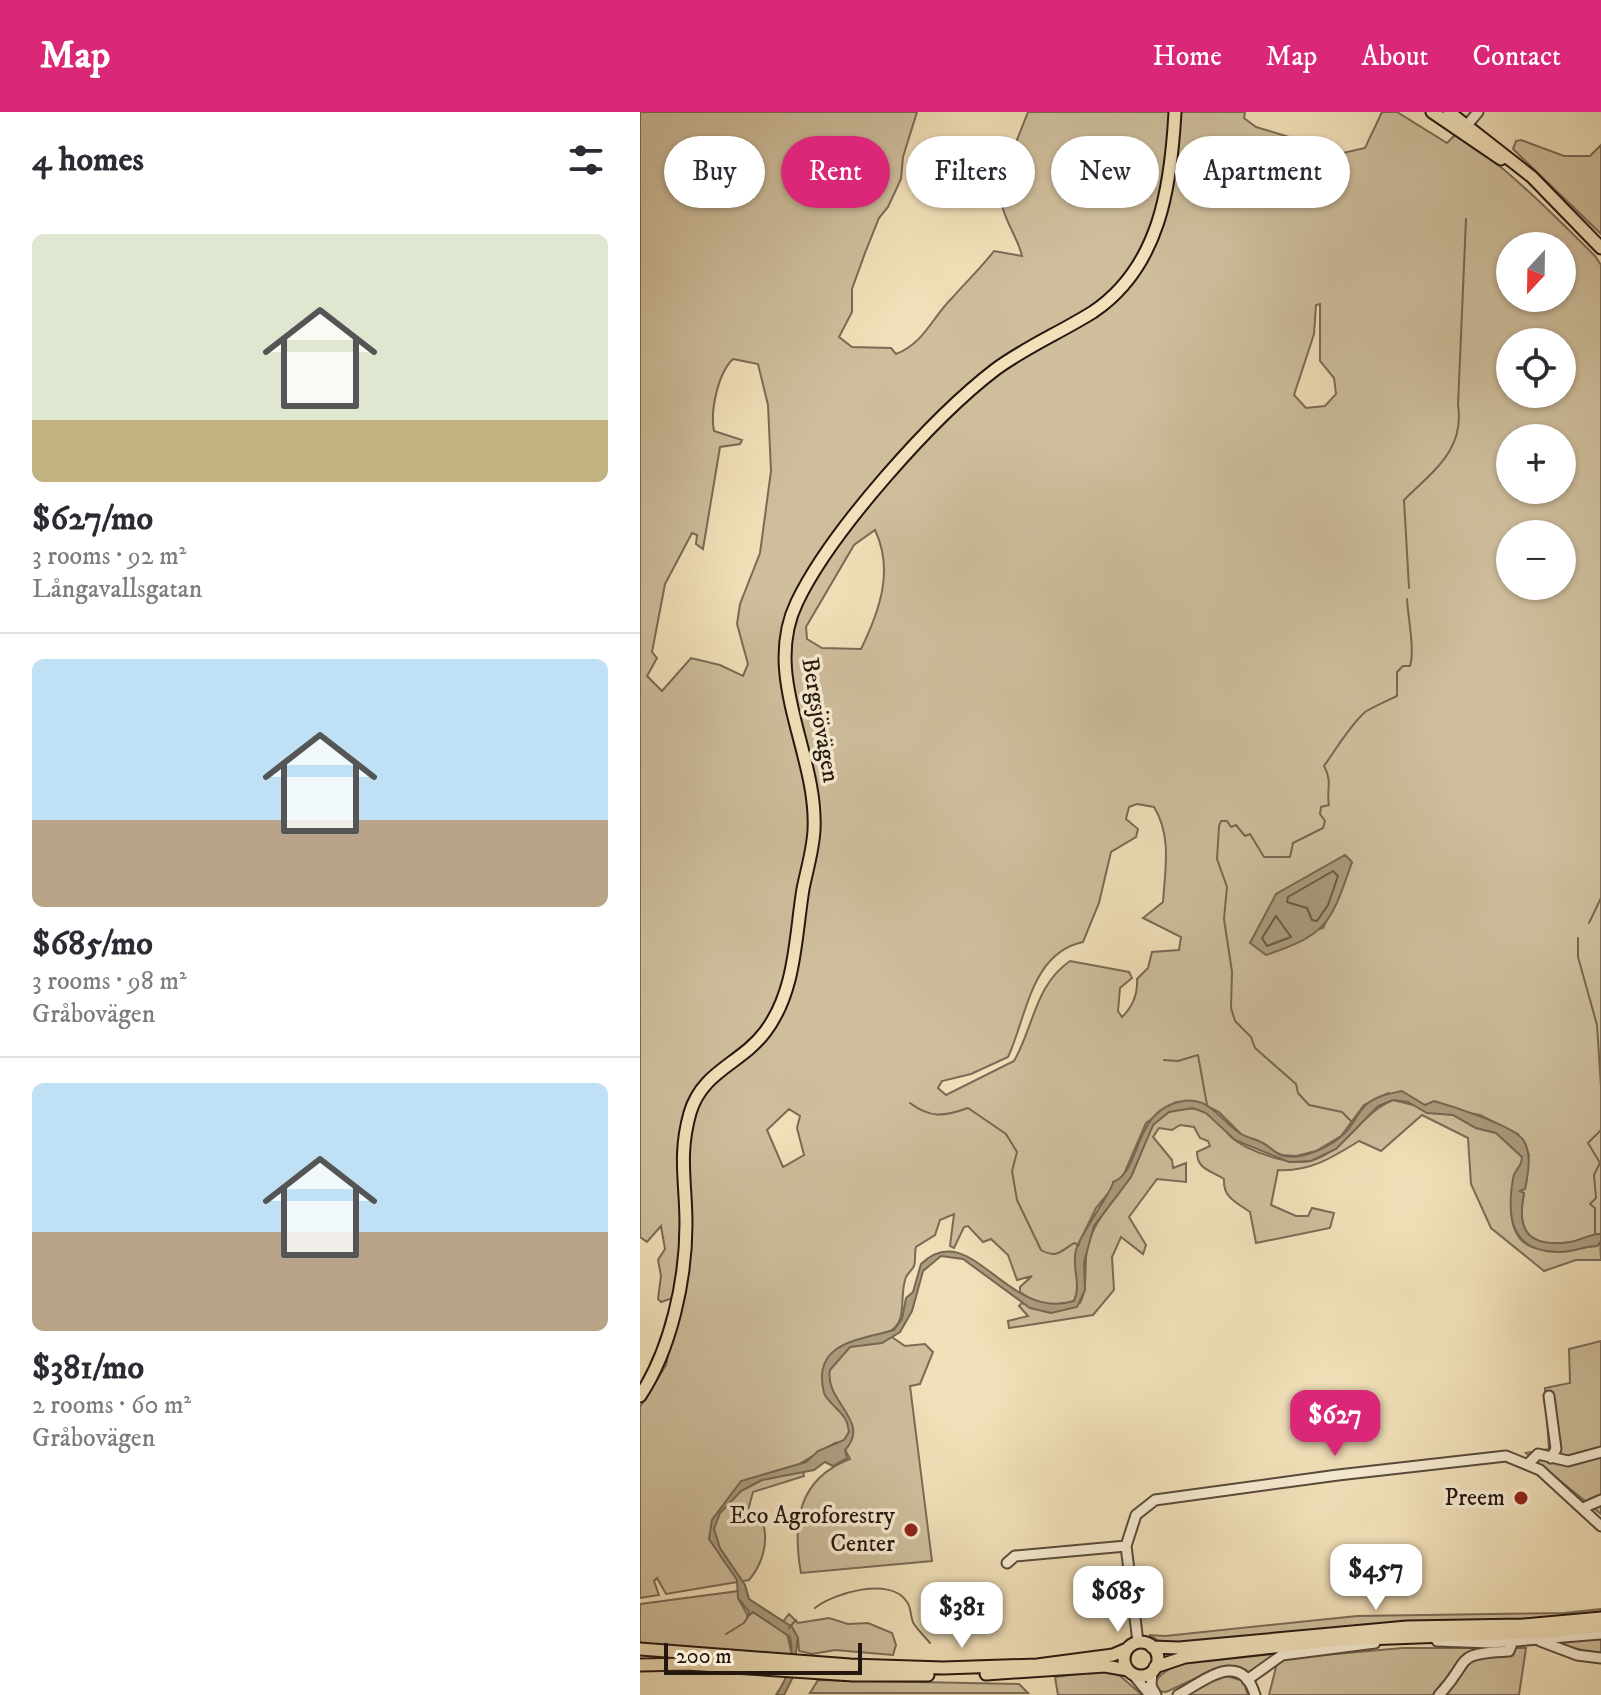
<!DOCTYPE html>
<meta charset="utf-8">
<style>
:root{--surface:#fff;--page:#f7f7f7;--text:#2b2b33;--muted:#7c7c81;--line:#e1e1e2;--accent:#db2777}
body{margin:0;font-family:"IM FELL DW Pica",serif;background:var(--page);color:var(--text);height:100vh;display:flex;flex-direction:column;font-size:30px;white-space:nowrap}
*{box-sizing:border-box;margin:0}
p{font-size:26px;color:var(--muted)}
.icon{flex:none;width:44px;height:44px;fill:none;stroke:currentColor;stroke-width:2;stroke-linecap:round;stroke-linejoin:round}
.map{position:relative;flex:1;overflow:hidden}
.drawer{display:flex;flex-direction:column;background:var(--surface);width:640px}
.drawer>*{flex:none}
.top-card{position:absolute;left:24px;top:24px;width:760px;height:72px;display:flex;gap:16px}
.needle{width:52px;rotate:202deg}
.controls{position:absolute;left:856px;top:120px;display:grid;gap:16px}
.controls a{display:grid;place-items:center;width:80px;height:80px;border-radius:50%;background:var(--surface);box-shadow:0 2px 6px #0004;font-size:40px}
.scale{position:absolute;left:24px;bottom:20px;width:198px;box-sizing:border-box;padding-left:8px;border:4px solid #25170f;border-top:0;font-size:22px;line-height:28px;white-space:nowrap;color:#25170f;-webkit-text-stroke:6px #f6ebd2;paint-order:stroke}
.price{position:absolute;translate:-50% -68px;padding:0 18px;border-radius:16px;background:#fff;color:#222;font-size:26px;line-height:52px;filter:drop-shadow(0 2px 4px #0008)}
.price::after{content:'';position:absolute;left:50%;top:48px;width:24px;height:18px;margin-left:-12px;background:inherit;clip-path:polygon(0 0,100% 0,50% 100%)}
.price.active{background:var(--accent);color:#fff}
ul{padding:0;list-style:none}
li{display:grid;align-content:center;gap:16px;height:424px;padding:0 32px}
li+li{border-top:2px solid var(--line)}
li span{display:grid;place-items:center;height:248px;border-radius:12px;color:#555}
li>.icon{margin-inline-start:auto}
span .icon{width:144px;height:144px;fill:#fffc;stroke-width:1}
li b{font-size:34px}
h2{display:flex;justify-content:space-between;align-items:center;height:96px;padding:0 32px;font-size:34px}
.chip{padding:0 28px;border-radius:36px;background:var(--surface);box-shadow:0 2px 6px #0004;font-size:28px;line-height:72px}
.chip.active{background:var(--accent);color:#fff}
header{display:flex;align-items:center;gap:48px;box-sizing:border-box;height:112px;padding:0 40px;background:var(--accent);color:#fff}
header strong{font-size:38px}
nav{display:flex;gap:44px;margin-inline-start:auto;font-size:28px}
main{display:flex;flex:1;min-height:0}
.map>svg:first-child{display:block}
.green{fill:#cebe9c;stroke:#7a6a56;stroke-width:2;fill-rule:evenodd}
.water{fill:#ac9c7f;stroke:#766752;stroke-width:2}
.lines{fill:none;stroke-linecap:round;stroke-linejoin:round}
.shore{stroke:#685a47;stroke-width:2}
.stream{stroke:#766752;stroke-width:2}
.minor-casing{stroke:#58493a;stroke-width:13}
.major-casing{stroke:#25170f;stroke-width:15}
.minor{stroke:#f6ebd2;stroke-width:9}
.major{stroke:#f1e0b9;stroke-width:11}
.poi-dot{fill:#8f2418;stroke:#f6ebd2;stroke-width:3}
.labels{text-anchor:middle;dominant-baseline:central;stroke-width:7;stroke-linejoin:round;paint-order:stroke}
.street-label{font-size:24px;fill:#25170f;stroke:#f6ebd2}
.poi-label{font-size:24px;fill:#25170f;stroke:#f6ebd2;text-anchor:end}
</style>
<header>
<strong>Map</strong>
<nav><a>Home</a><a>Map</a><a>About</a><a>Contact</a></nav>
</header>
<main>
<section class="drawer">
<h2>4 homes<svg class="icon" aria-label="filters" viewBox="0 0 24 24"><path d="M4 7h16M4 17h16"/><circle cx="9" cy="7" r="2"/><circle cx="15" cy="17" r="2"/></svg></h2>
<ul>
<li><span style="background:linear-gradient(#dfe7d0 75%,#c2b280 0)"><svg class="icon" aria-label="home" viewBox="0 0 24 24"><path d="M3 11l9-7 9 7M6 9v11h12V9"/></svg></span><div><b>$627/mo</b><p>3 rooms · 92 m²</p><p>Långavallsgatan</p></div></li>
<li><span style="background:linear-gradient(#bfe0f5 65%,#b9a48a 0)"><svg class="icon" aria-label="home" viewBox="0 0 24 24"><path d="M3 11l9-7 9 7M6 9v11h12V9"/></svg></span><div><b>$685/mo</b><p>3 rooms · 98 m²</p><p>Gråbovägen</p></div></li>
<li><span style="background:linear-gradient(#bfe0f5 60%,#b9a48a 0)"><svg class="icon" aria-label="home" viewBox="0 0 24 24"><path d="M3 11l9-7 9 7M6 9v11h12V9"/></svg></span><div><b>$381/mo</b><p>2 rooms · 60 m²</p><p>Gråbovägen</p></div></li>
</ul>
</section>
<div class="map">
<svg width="961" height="1583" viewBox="0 0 961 1583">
<rect width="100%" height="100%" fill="#f1e0b9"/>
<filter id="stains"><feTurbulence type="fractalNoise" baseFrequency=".0025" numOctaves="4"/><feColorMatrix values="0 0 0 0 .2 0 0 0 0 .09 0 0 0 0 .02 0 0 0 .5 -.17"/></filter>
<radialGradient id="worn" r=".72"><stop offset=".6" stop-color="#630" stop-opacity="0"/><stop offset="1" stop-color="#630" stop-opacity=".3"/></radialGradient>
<path class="green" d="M 0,0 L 277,0 L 263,45 L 261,67 L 248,95 L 239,106 L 225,141 L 212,177 L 212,200 L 199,225 L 212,235 L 251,236 L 256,242 C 284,231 291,207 312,186 C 326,170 340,157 354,139 L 382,144 C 378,127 368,114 363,97 C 356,73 379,24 388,0 L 605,0 L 604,6 L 616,15 L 703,41 L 725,36 L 742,0 L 757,0 L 807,31 L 817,21 C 868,57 911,100 955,144 L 961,153 L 961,1122 C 952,1122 941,1128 931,1130 C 889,1136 876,1121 884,1081 L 880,1079 L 886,1073 L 889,1043 L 878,1022 L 840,1003 L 785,993 L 748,981 L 724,993 L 701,1024 L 676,1039 L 656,1044 L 641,1043 L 602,1023 L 579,1000 L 567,994 L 536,990 L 506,1011 L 484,1062 L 456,1096 L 437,1135 L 439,1179 L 434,1189 C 413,1195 398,1193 380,1180 L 380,1175 L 392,1164 L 377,1168 L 368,1143 L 351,1127 L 343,1130 L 328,1114 L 324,1115 L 314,1136 L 310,1134 L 314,1102 L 300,1108 L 295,1123 L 276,1135 C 274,1142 276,1149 274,1154 C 272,1158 268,1161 266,1165 C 258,1185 270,1212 246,1221 L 265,1234 L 285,1232 L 293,1240 L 280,1272 L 270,1274 L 292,1449 L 161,1461 C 152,1410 158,1367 210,1347 L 201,1330 L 195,1331 L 161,1351 L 164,1364 L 113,1380 L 107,1402 L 124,1415 C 128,1434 121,1454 109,1468 L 26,1482 L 17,1466 L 14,1469 L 19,1483 L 0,1486 L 0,1295 L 26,1253 L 41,1183 L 21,1190 L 18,1187 L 21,1164 L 18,1148 L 25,1137 L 21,1114 L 7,1130 L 0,1125 ZM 870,134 L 922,134 L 922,186 L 870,186 ZM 680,192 L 680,249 L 694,266 L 696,282 L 685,294 L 666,296 L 654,283 L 674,222 L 676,193 ZM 870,230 L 922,230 L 922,282 L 870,282 ZM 93,247 L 118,252 L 128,293 L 131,359 L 120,441 L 100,492 L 97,512 L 108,552 L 103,564 L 80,553 L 51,546 L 22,579 L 7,564 L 17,546 L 12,540 L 25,472 L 52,421 L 57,423 L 56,432 L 63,437 L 80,335 L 100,332 L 102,328 L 74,319 C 70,299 78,261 93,247 ZM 870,326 L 922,326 L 922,378 L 870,378 ZM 235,418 C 254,458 240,498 221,537 L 182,536 L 167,527 L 166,515 L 214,433 ZM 870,422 L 922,422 L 922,474 L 870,474 ZM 497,692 L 514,695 C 532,724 525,758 523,790 L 503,806 L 541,825 L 539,838 L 512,840 L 508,856 L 497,867 C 498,882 492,895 482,905 L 478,899 L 480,876 L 492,866 L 489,860 L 430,849 C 395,873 394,914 374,949 L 306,983 L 298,976 L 302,969 L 331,962 L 368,945 C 387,904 391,841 443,830 L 459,791 L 471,740 L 496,725 L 498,717 L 486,707 L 489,695 ZM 712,750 L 683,816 L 610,830 ZM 149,997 L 160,1004 L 157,1016 L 164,1043 L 143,1055 L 127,1018 Z
M 881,28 L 924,44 L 950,44 L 961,33 L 961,122 L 873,37 L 876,29 Z
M 753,988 L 813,1003 L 836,1016 L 857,1021 L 882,1045 L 882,1052 C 872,1066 872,1077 871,1094 C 871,1153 918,1136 957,1134 L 960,1129 L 961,1148 L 936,1148 L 904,1159 L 851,1116 L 831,1072 L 828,1026 L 782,1003 L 741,1039 L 719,1029 C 693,1045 670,1060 638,1058 L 631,1093 L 656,1104 L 668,1104 L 672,1096 L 694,1101 L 690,1116 L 616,1131 L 610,1100 C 596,1090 583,1086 584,1067 C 571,1058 557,1058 557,1040 L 570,1034 L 568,1029 L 560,1026 L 554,1015 L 540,1013 L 532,1018 L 519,1016 L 513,1025 L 532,1048 L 533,1056 L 546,1051 L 546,1070 L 517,1067 L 489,1105 L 506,1133 L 503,1142 L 481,1125 L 472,1145 L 474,1178 L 453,1203 L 369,1216 L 368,1209 L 388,1204 L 379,1194 L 382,1191 L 411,1201 L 440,1191 C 448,1175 444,1155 447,1137 C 453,1107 475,1090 490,1065 C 501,1048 503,1020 520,1006 C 536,993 560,993 576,1007 C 583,1012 584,1019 591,1025 C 607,1039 650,1054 670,1049 C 707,1039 720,1001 753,988 Z
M 961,1229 L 961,1402 L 886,1341 L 909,1337 L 905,1276 L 930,1271 L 929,1237 Z
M 99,1479 L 98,1486 L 108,1504 L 113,1500 L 147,1521 L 152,1544 L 10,1535 L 0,1531 L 0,1492 Z
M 961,1497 L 961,1502 L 910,1507 L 727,1513 L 549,1532 L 523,1531 L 509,1523 L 525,1524 L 717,1504 L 924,1501 Z
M 149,1502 L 158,1511 L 189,1506 L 208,1512 L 228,1511 L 252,1521 L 256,1533 L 253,1543 L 195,1538 L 172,1542 L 159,1539 L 158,1526 L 142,1511 Z
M 961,1523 L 961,1543 L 908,1529 Z
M 763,1536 L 886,1536 L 879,1583 L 629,1583 L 638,1547 Z
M 641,1539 L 610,1560 L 578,1556 L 526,1580 L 518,1579 L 514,1572 C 531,1540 607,1542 641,1539 Z
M 460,1559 L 479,1563 L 502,1583 L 418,1583 L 415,1565 Z
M 584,1563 L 603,1569 L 608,1583 L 544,1583 Z
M 178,1568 L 379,1572 L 388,1581 L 170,1581 Z"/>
<path class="water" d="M 705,743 L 712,750 C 691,810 689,822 626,843 L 610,831 L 636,782 Z
M 762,979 L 785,993 L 794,989 C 808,993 876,1014 884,1029 C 892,1043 888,1062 885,1077 L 880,1079 L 884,1081 C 876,1120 889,1136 931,1130 C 941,1128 952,1121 961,1122 L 961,1129 L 957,1134 C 945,1134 933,1140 921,1140 C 872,1141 866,1107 873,1067 C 874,1057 882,1056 882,1045 L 856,1021 L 836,1016 L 813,1003 L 787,1001 L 768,990 L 753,988 L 738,994 L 696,1037 L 671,1049 L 649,1050 L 595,1028 L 566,1001 L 553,996 L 529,1000 L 513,1013 L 491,1065 L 454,1114 L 444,1150 L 445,1178 L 437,1195 L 411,1201 L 390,1196 L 323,1147 L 301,1144 L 283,1159 L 272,1199 L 260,1220 L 242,1231 L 210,1235 L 190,1258 C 184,1290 232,1309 205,1338 L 207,1346 L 193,1354 L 185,1350 L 174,1358 L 122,1368 L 101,1379 L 80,1401 L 74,1417 L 80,1436 L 105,1473 L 109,1487 L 152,1515 L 158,1526 L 152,1567 L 144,1583 L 136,1583 C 148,1565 155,1547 150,1525 L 113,1500 L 107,1505 L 109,1500 L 98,1486 L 97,1468 L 69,1427 L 72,1408 L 101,1369 L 166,1350 L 178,1339 L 204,1328 L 209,1320 C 208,1316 208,1312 206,1308 C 201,1298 187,1290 184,1281 C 171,1230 220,1228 254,1218 L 262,1207 L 266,1186 L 273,1180 L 281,1152 C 331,1104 366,1210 434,1189 C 442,1171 431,1156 436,1138 C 441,1120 474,1077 473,1070 C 500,1060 493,1007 532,992 C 567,978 579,1008 601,1022 C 608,1026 616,1027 623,1031 C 631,1035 635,1042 644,1044 C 664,1048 692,1034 706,1020 C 714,1011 719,998 728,991 C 739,983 749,982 762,979 Z"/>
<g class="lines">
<path class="shore" d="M 693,759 L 698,764 L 688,793 L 677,809 L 672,808 L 667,796 L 647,790 L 648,785 Z
M 636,804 L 651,825 L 627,834 L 622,826 Z"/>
<path class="stream" d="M 769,476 L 764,388 C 793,359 825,338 818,293 L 826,107
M 949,811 L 961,786
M 938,826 L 938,845 L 957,913 L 961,975
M 524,948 L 538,949 L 558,943 L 567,993
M 270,991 C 290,1006 303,1005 328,996 L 366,1022 L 377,1040 L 372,1059 L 377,1088 L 401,1138 C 417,1147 421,1139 434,1131 L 439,1133
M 713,1011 L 702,1000 L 669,993 L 658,981 L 656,972 L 615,936 L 611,925 L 595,909 L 591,896 L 592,860 L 584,807 L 587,775 L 577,747 L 579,714 L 581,709 L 587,709 L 591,715 L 596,713 L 605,724 L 610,722 L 624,745 L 650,745 L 653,731 L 683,716 L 685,709 L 680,702 L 681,695 L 689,693 C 686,678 693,670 684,654 C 696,637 709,615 724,601 C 726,598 753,586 757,584 L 757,560 L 763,554 L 770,554 C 775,538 768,506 767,487
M 955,1121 L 955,1096 L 950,1092 L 956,1086 L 954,1063 L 960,1051 L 948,1031 L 961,1018
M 175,1496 C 193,1481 251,1464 267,1490 C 272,1497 270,1506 274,1512 C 278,1518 285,1525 290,1531
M 149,1516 L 156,1508
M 86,1522 L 104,1511 L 109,1503"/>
<defs>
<path id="minor" d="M 822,19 L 838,0
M 909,1284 L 916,1337 L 911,1346
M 889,1351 L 898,1342 L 928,1349 L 961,1340
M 943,1396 L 961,1388
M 367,1451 L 375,1444 L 486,1434
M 797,1529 L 851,1531 L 961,1522
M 900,1529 L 937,1543 L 961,1546
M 498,1530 L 486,1434 L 496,1403 L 515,1388 L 698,1363 L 866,1344 L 900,1358 L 961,1414
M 512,1559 L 511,1574 L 516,1583
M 491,1560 L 510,1583
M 607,1568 L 642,1543 L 735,1531
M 538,1583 C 563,1570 601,1536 615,1583
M 799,1583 C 833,1547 811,1542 869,1539 L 873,1529"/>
<path id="major" d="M 792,0 L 861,47
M 809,0 L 892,65 L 961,136
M 0,1284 C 31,1237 46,1168 46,1112 C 46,1070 38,1043 50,1001 C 62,959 101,952 125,920 C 156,879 155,826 163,777 C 167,757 173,738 174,718 C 178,642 121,564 157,490 C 191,419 293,305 356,257 C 386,235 421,220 453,200 C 520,155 531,74 535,0
M484 1547a17 17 0 1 1 34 0a17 17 0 1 1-34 0Z
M 512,1535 L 539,1536 L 767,1515 L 883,1513 L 961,1506
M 0,1537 L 210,1553 L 303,1556 L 397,1553 L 473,1543 L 487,1537
M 0,1553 L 47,1552 L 213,1563 L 288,1563
M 515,1555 L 545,1545 L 698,1528 L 912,1520 L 961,1514
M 346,1562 L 465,1554 L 488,1558"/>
</defs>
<use href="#minor" class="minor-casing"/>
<use href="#major" class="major-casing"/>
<use href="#minor" class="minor"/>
<use href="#major" class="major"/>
</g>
<g class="poi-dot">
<circle cx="881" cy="1386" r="8"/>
<circle cx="271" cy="1418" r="8"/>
</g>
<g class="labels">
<g class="street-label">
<text transform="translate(180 608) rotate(80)">Bergsjövägen</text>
</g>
<g class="poi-label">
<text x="865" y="1386">Preem</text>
<text x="255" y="1404">Eco Agroforestry<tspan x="255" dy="28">Center</tspan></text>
</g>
</g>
<rect width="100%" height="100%" filter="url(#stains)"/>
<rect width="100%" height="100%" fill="url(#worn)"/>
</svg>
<div class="controls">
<a><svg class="needle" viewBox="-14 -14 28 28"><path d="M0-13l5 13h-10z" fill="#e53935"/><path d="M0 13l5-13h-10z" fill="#7c7c81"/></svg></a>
<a><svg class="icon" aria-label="locate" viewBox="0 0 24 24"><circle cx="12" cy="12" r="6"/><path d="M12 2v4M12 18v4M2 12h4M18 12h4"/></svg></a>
<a>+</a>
<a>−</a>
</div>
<div class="scale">200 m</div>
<b class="price active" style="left:695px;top:1346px">$627</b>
<b class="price" style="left:736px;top:1500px">$457</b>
<b class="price" style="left:478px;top:1522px">$685</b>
<b class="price" style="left:322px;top:1538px">$381</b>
<div class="top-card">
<a class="chip">Buy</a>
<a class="chip active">Rent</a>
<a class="chip">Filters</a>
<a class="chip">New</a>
<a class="chip">Apartment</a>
</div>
</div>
</main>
